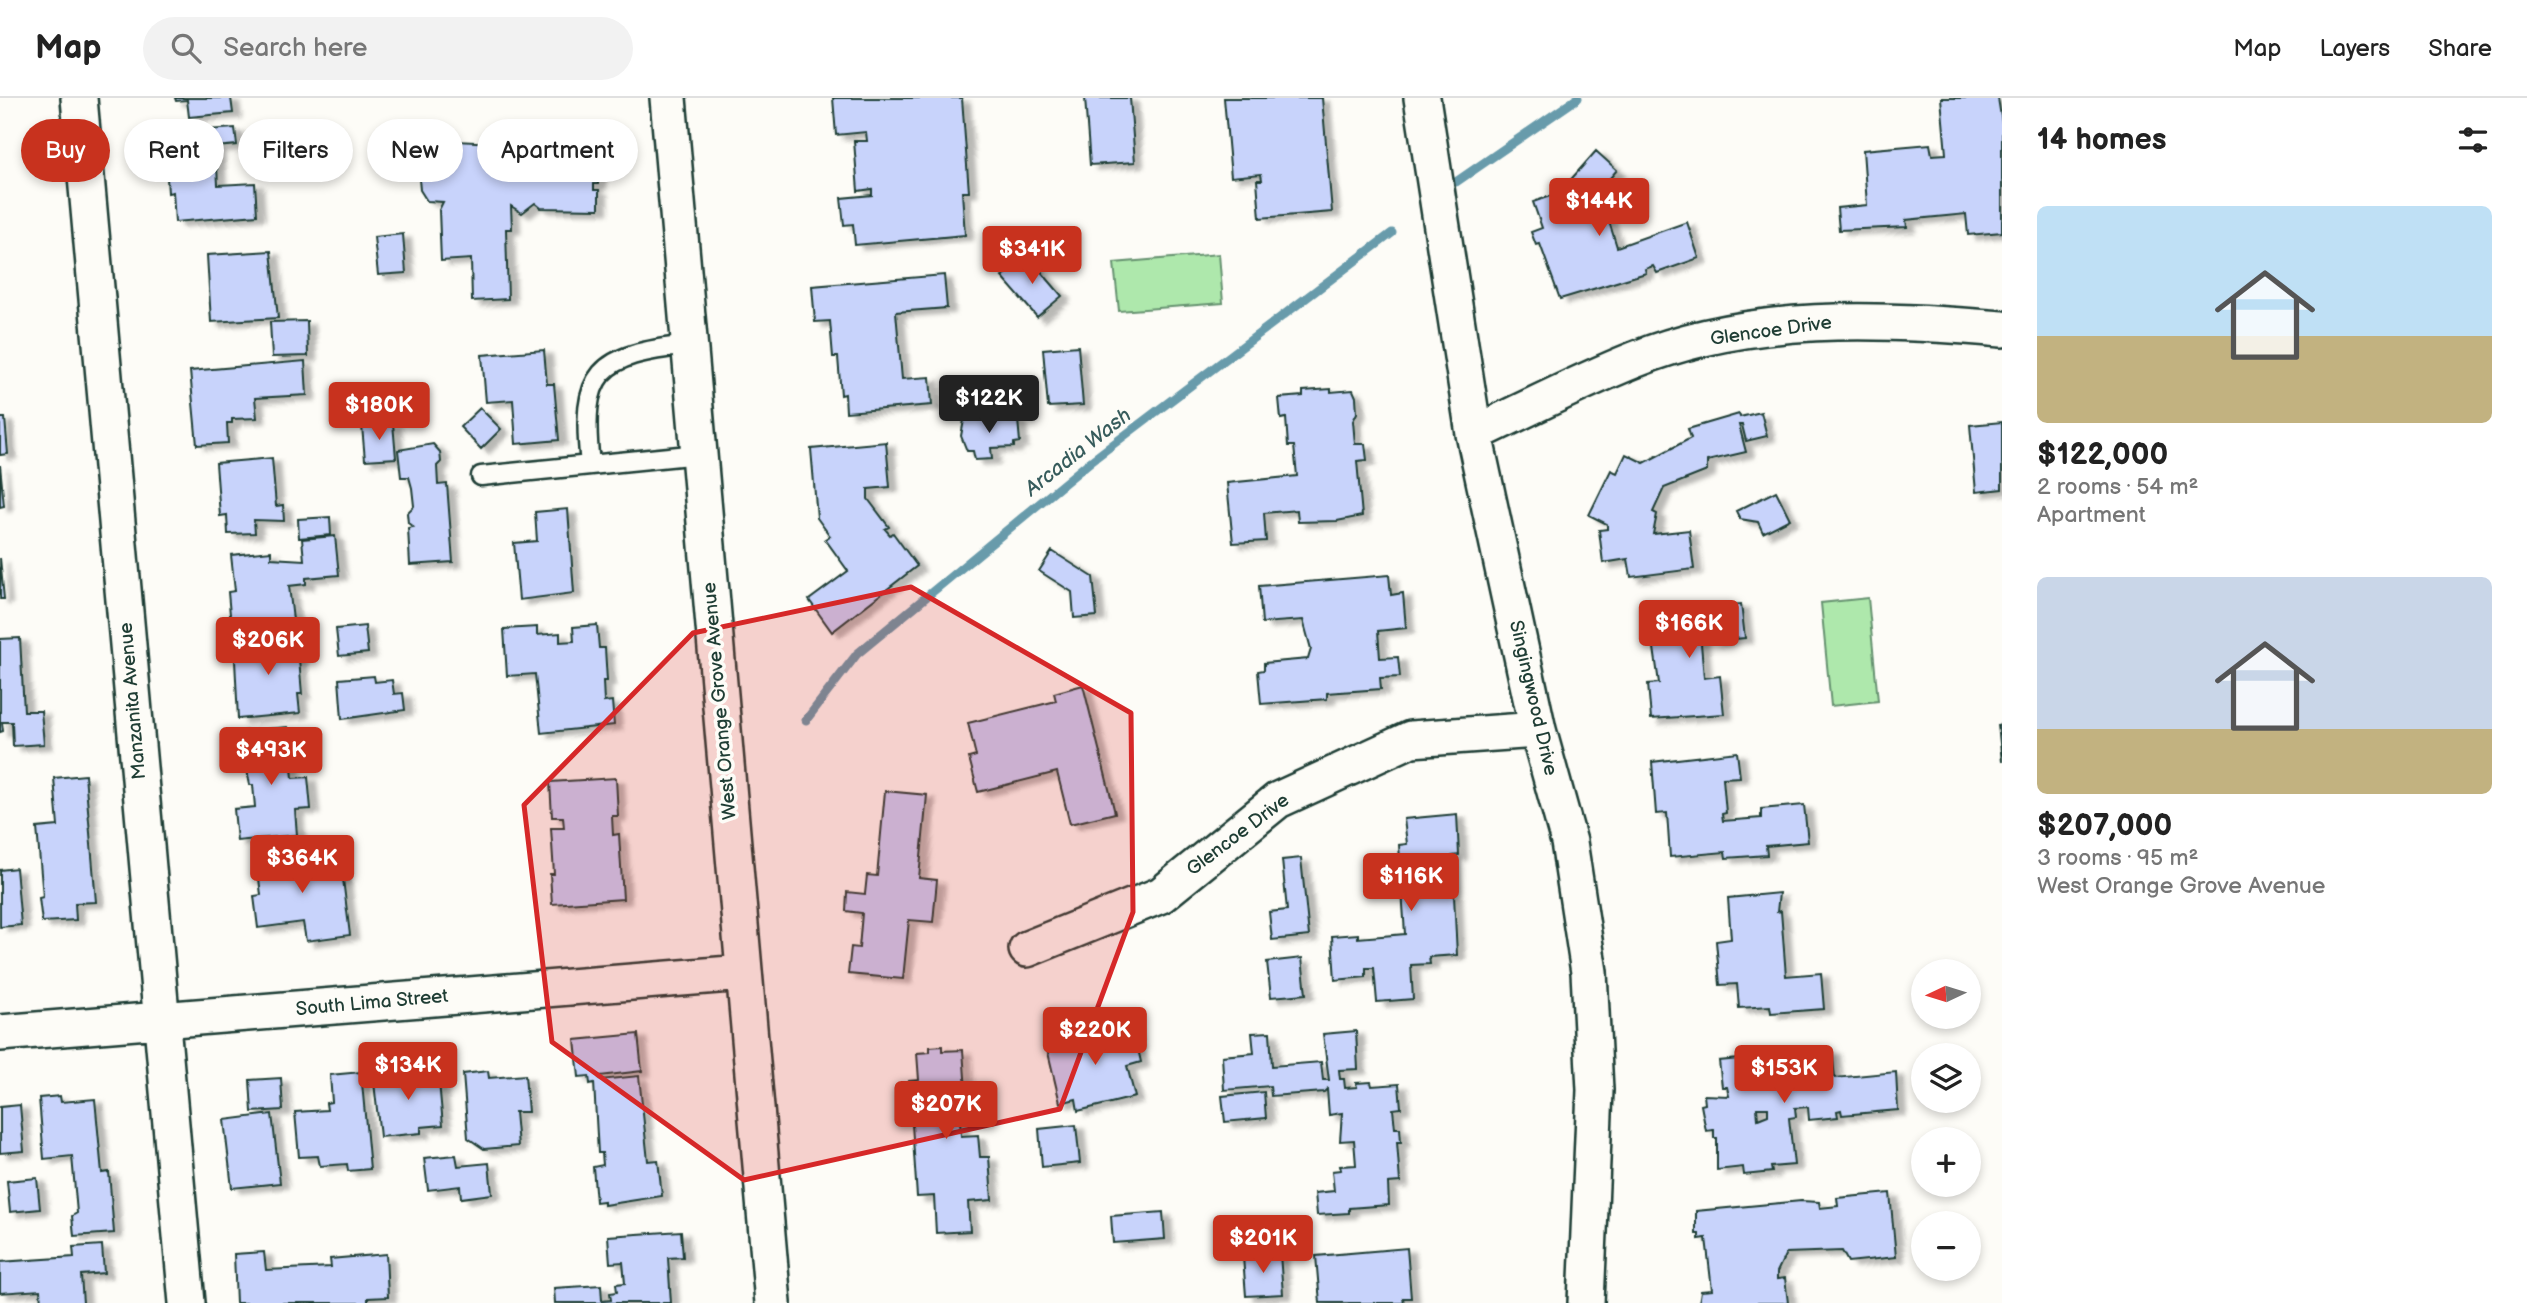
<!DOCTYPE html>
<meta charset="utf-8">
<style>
:root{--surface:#fff;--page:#f2f2f2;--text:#222;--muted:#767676;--line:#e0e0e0;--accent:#c8321e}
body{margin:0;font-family:"Balsamiq Sans",sans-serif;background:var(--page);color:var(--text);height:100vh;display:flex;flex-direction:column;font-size:26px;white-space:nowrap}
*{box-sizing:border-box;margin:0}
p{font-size:23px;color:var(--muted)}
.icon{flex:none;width:38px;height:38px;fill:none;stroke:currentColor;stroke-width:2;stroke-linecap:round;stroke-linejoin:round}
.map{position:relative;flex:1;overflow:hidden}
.drawer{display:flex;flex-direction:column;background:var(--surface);width:525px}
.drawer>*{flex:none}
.top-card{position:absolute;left:21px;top:21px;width:665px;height:63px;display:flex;gap:14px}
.needle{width:46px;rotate:266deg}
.buttons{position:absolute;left:1911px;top:861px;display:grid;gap:14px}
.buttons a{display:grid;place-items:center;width:70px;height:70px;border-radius:50%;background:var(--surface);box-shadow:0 4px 10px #0003;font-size:35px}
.price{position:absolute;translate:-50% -60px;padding:0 16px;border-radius:7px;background:var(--accent);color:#fff;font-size:23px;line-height:46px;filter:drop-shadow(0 2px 4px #0008)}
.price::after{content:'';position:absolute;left:50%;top:42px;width:21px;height:16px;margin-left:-10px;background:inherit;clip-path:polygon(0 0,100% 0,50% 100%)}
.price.current{background:#222;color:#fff}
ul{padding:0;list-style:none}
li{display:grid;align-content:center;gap:14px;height:371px;padding:0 35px}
li span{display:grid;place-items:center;height:217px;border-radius:10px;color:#555}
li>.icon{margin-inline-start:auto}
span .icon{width:126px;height:126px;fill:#fffc;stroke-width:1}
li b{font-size:30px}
h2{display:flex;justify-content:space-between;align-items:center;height:84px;padding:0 35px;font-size:30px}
.pill{padding:0 24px;border-radius:32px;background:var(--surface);box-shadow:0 4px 10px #0003;font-size:24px;line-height:63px}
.pill.current{background:var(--accent);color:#fff}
header{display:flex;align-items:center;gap:42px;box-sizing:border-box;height:98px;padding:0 35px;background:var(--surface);border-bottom:2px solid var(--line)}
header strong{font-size:33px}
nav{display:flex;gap:38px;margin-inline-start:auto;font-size:24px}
.search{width:490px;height:63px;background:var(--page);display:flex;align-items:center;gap:18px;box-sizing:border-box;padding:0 24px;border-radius:38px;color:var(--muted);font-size:26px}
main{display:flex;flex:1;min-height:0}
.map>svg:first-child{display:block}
.green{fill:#aee8ac;stroke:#669270;stroke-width:2}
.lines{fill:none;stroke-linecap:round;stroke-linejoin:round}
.stream{stroke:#689bab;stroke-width:9}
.building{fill:#c8d3fb;stroke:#1f3d34;stroke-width:2;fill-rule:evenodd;filter:url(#shadow)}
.service-casing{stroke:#1f3d34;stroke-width:23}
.minor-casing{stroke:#1f3d34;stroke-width:40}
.service{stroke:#fdfcf7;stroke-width:18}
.minor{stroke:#fdfcf7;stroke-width:35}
.marked{fill:#d62828;fill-opacity:0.2;stroke:#d62828;stroke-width:5;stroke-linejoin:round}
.labels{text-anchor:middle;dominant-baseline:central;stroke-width:7;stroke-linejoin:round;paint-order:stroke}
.street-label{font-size:19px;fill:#1f3d34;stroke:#fdfcf7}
.water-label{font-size:21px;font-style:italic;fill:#375c5c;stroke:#fdfcf7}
</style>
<header>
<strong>Map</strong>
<div class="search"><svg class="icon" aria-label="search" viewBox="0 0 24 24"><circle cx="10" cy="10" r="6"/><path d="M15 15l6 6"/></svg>Search here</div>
<nav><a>Map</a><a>Layers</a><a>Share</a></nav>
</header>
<main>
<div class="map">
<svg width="2002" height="1205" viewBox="0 0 2002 1205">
<defs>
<filter id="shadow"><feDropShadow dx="8" dy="4.5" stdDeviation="2" flood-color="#0004"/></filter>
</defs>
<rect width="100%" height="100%" fill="#fdfcf7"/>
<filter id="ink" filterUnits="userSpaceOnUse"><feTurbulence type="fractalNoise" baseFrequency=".0143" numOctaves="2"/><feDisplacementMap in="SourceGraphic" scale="14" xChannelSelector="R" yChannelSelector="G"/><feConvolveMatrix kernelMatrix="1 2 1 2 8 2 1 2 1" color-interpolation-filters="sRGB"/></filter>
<g filter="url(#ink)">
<path class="green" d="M 1219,156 L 1223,205 L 1119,213 L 1114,165 Z
M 1868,500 L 1878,603 L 1831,608 L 1821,505 Z"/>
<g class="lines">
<path class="stream" d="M 1456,84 L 1578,0
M 806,622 L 857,556 L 1091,363 L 1392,135"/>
</g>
<path class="building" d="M 175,0 L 231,0 L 233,15 L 189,19 L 187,2 L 176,3 Z
M 833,0 L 962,0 L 969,94 L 962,94 L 965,137 L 855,147 L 853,126 L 844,127 L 841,100 L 872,97 L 872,91 L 858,93 L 854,43 L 867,43 L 866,34 L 836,37 Z
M 1085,0 L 1130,0 L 1135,64 L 1090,67 Z
M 1224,0 L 1322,0 L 1332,114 L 1260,120 L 1257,82 L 1262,82 L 1261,76 L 1231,79 Z
M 1941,0 L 1998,0 L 2002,25 L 2002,134 L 1968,137 L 1966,116 L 1906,122 L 1907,129 L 1839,132 L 1837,110 L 1867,107 L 1863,52 L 1930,46 L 1932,57 L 1946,56 Z
M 573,28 L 599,29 L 598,86 L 594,86 L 594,92 L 599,92 L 599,111 L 541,110 L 535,105 L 522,115 L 511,108 L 512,131 L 506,131 L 508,201 L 472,203 L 471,161 L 441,163 L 439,112 L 443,104 L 427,103 L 420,92 L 419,81 L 425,67 L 437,67 L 436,42 L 495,45 L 495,41 L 504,41 L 504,61 L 533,62 L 533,48 L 544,48 L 544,31 L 574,32 Z
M 235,30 L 237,47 L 216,49 L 218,87 L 255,85 L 257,117 L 175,124 L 173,94 L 168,95 L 164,35 Z
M 1596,53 L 1617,72 L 1591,102 L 1592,108 L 1603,104 L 1617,149 L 1687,124 L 1699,160 L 1657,175 L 1653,168 L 1645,171 L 1646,175 L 1560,201 L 1540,146 L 1536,147 L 1531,134 L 1542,130 L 1533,104 L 1570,91 L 1566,87 Z
M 403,136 L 406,175 L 378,177 L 374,139 Z
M 271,153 L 278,220 L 211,224 L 207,157 Z
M 1027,157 L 1062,198 L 1037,219 L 1002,179 Z
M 944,177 L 947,210 L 896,214 L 902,281 L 930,279 L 932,307 L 846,314 L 845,296 L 841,297 L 838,259 L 833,259 L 830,223 L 815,224 L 812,188 Z
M 307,223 L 308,258 L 272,259 L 270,224 Z
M 1078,248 L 1083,307 L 1048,309 L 1043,251 Z
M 544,252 L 547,286 L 554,286 L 559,342 L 516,346 L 513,302 L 486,304 L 482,257 Z
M 305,263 L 307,297 L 255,300 L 257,320 L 232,321 L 232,325 L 227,325 L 228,345 L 197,347 L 190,273 Z
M 1331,291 L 1331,294 L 1353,292 L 1356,299 L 1357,315 L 1353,323 L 1355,346 L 1365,346 L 1367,362 L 1357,363 L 1362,418 L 1337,423 L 1298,424 L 1297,412 L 1264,415 L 1266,443 L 1233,445 L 1227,385 L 1297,378 L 1294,348 L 1288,348 L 1286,320 L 1281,321 L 1279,300 L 1303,298 L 1303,293 Z
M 480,310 L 501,331 L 481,351 L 460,329 Z
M 1761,314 L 1767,338 L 1746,343 L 1742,327 L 1739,327 L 1746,354 L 1707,363 L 1707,373 L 1664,390 L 1653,414 L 1657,416 L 1653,436 L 1689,432 L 1694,471 L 1631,479 L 1628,461 L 1603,465 L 1599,432 L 1607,431 L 1607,426 L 1589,417 L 1611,372 L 1617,375 L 1626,356 L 1644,365 L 1691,340 L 1688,331 L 1739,316 L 1740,319 Z
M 1011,318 L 1011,323 L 1018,322 L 1020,344 L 1014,345 L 1014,349 L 991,350 L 992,361 L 975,362 L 973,353 L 967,353 L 961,338 L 964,322 Z
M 0,320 L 5,320 L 8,356 L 0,357 Z
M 2002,324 L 2002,391 L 1976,394 L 1970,327 Z
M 393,325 L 396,360 L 365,362 L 362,328 Z
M 886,344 L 890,389 L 868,391 L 868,401 L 889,429 L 885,431 L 890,437 L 893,435 L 917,468 L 832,534 L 809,502 L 848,473 L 825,441 L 830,438 L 817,420 L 811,351 Z
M 433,346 L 440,354 L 441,364 L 437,368 L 438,387 L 447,386 L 453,464 L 410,467 L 408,430 L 413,429 L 408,425 L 407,415 L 414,408 L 412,390 L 409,379 L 401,379 L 398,352 Z
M 272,360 L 276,408 L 283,407 L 284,423 L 254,422 L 255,435 L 228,436 L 227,417 L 220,418 L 216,365 Z
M 0,367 L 4,408 L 0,409 Z
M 1776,393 L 1790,421 L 1763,435 L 1758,424 L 1740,421 L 1736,413 Z
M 568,411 L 574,495 L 519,502 L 514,445 L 537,443 L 535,414 Z
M 330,419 L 331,437 L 299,440 L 298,421 Z
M 335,438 L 339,477 L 306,480 L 306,486 L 289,488 L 293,522 L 231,528 L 228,494 L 235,493 L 231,457 L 271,453 L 271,460 L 304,462 L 302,441 Z
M 1052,453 L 1093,479 L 1097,518 L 1074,520 L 1072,494 L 1039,473 Z
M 0,460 L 4,501 L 0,501 Z
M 1389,477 L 1391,497 L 1403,495 L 1406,530 L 1378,533 L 1380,560 L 1398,559 L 1400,579 L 1380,580 L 1381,591 L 1327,595 L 1327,601 L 1261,606 L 1258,573 L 1264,572 L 1264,565 L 1308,561 L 1311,551 L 1303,522 L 1262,525 L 1259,488 Z
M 1741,506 L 1745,540 L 1713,543 L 1711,522 L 1703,523 L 1704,534 L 1700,534 L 1704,580 L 1720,578 L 1724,616 L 1651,621 L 1648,586 L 1659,585 L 1649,515 Z
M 597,527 L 599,550 L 605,550 L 607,583 L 603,583 L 604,604 L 612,603 L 614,627 L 541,635 L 535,576 L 507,578 L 504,531 L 537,529 L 537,537 L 560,535 L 560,544 L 574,543 L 573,529 Z
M 365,528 L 368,555 L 339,558 L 336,531 Z
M 297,537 L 302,596 L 298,596 L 300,615 L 238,621 L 234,543 Z
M 20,540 L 24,613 L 41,613 L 44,646 L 13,648 L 12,624 L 2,624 L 3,633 L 0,634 L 0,541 Z
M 374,578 L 375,584 L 392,582 L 394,596 L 403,595 L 405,612 L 342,621 L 339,581 Z
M 1083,587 L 1115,715 L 1070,726 L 1057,674 L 978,694 L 969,660 L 976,658 L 968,625 L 1056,603 L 1054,595 Z
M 2002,626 L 2002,664 L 1998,627 Z
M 288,629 L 293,680 L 308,679 L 311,711 L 295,712 L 297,737 L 237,743 L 234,711 L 255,709 L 253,687 L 250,687 L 247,672 L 244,633 Z
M 1737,654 L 1740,679 L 1723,680 L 1726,715 L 1722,716 L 1723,723 L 1761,720 L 1761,711 L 1804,707 L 1808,744 L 1766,748 L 1767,757 L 1726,760 L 1725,754 L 1670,759 L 1667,715 L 1656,716 L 1652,664 Z
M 85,677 L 96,804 L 75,805 L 76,822 L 42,824 L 39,800 L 43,799 L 37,730 L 58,728 L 54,680 Z
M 616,680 L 618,718 L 612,718 L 613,737 L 619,736 L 623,801 L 552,806 L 550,776 L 554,776 L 551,730 L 564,730 L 563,719 L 552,719 L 550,684 Z
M 885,693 L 927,697 L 919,780 L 937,782 L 933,824 L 909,822 L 903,881 L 848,876 L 851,849 L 859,850 L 862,815 L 846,813 L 847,794 L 865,796 L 867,777 L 877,778 Z
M 1457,716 L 1459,757 L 1452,758 L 1457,857 L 1429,859 L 1430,866 L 1411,867 L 1413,901 L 1377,904 L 1374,870 L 1366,870 L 1366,879 L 1335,882 L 1332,838 L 1358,836 L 1358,840 L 1405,836 L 1399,747 L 1407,746 L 1404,721 Z
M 284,752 L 286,762 L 331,756 L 333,774 L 342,773 L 350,837 L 306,843 L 303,824 L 258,830 L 254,798 L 261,797 L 256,756 Z
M 1301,760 L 1309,838 L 1272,842 L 1269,814 L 1287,812 L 1282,762 Z
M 16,770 L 21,827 L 0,829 L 0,772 Z
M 1779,795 L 1777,814 L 1781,813 L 1786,878 L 1821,875 L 1824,911 L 1771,915 L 1770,908 L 1739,910 L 1737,886 L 1720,887 L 1716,843 L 1731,841 L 1728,800 Z
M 1302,860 L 1306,896 L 1271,899 L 1267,864 Z
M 1132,925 L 1141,964 L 1127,968 L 1135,999 L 1078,1013 L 1076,1001 L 1060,1005 L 1046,946 Z
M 1356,933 L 1358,971 L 1339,972 L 1340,981 L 1344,981 L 1345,990 L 1357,989 L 1356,985 L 1371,984 L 1372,988 L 1399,986 L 1401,1010 L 1393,1011 L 1395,1030 L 1400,1030 L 1401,1044 L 1397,1044 L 1400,1084 L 1388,1085 L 1389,1107 L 1349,1110 L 1349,1115 L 1317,1117 L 1315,1095 L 1334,1093 L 1332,1073 L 1341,1072 L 1340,1068 L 1356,1067 L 1354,1042 L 1340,1043 L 1342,1015 L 1329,1017 L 1327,991 L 1324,994 L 1271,998 L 1270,988 L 1224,992 L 1222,958 L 1254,955 L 1252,935 L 1270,934 L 1272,968 L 1321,964 L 1323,982 L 1329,982 L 1323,936 Z
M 638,936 L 642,973 L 599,978 L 600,982 L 639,978 L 648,1063 L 658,1062 L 662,1098 L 604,1107 L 604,1103 L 596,1104 L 593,1069 L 603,1067 L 602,1055 L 598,1055 L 594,985 L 590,986 L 589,978 L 579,979 L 575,942 Z
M 942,948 L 942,953 L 963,952 L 967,1007 L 959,1007 L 961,1038 L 978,1037 L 980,1059 L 989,1059 L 992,1102 L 968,1104 L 970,1133 L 936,1135 L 934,1098 L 917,1099 L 909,983 L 919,982 L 917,955 L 930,954 L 930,949 Z
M 1832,952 L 1835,980 L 1896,974 L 1898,1012 L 1842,1017 L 1841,1012 L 1837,1013 L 1838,1019 L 1809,1022 L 1808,1009 L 1795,1010 L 1796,1019 L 1789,1020 L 1794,1067 L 1771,1069 L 1772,1074 L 1744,1077 L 1743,1069 L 1717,1072 L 1717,1040 L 1714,1040 L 1714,1032 L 1706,1033 L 1701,1007 L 1705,1006 L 1704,997 L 1729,998 L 1727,989 L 1722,989 L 1719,963 ZM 1757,1010 L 1768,1010 L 1768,1017 L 1758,1021 Z
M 423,970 L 423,974 L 438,973 L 443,1027 L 421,1029 L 421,1035 L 380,1039 L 374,984 L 388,982 L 387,973 Z
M 488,973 L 489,980 L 525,977 L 528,1014 L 515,1014 L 518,1048 L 484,1051 L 468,1040 L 463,976 Z
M 361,974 L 370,1071 L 348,1073 L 347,1066 L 320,1068 L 318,1058 L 299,1059 L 295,1014 L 327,1012 L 326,1005 L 332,1004 L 330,977 Z
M 281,980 L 283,1012 L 252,1014 L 250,982 Z
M 1264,994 L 1266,1020 L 1225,1024 L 1222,998 Z
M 60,998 L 61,1004 L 95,1001 L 102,1075 L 109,1074 L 114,1135 L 74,1138 L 72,1118 L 77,1115 L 72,1058 L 44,1061 L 39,1000 Z
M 20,1007 L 24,1053 L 0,1055 L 0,1009 Z
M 272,1016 L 280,1085 L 232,1090 L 224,1022 Z
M 1076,1027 L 1080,1065 L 1042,1069 L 1039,1031 Z
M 456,1057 L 458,1068 L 489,1065 L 492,1096 L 461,1100 L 460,1088 L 428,1092 L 424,1060 Z
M 37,1080 L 40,1111 L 10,1114 L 7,1083 Z
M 1890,1095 L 1896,1159 L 1848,1164 L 1842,1153 L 1786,1155 L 1777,1174 L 1777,1181 L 1785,1180 L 1788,1205 L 1699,1205 L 1701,1193 L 1712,1192 L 1706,1140 L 1699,1141 L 1699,1136 L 1696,1136 L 1696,1113 L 1801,1103 L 1819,1104 L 1820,1110 L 1838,1108 L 1837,1100 Z
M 1163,1114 L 1165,1141 L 1113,1145 L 1111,1118 Z
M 681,1133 L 683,1159 L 668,1160 L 671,1205 L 555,1205 L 554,1190 L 601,1187 L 602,1203 L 611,1202 L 610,1195 L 617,1194 L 616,1186 L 625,1185 L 623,1164 L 610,1165 L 608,1138 Z
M 102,1147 L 104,1175 L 81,1177 L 83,1205 L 41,1205 L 40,1192 L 0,1195 L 0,1164 L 74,1159 L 73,1149 Z
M 1407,1150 L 1411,1200 L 1403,1200 L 1404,1205 L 1320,1205 L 1316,1158 Z
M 264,1154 L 266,1172 L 331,1169 L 330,1161 L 386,1156 L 388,1199 L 368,1200 L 368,1205 L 236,1205 L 234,1156 Z
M 1280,1156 L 1283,1196 L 1246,1198 L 1243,1159 Z"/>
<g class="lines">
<defs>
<path id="service" d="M 590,367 C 580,273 597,257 689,247
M 481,378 L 699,356"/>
<path id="minor" d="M 79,0 L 187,1205
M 668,0 L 773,1205
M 1422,0 L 1474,336 L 1538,632 L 1569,744 L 1589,874 L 1595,992 L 1586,1205
M 1474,336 C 1527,311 1579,284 1634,262 C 1750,215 1879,220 2002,231
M 1027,851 L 1161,797 L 1278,702 L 1411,641 L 1538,632
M 0,935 L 743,875"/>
</defs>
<use href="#service" class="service-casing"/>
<use href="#minor" class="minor-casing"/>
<use href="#service" class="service"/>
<use href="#minor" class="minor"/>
</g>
</g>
<path class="marked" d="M 911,489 L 1131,615 L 1133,814 L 1060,1011 L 744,1082 L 552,944 L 524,707 L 693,535 Z"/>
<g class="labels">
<g class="street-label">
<text transform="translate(1771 233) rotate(-8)">Glencoe Drive</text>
<text transform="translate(1533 600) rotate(77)">Singingwood Drive</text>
<text transform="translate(133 603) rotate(-95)">Manzanita Avenue</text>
<text transform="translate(720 603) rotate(-95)">West Orange Grove Avenue</text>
<text transform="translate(1238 737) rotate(-37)">Glencoe Drive</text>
<text transform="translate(372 905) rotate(-5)">South Lima Street</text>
</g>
<g class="water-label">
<text transform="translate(1078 354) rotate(-38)">Arcadia Wash</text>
</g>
</g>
</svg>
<div class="buttons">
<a><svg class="needle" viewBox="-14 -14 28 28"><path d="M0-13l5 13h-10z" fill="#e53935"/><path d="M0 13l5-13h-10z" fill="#767676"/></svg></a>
<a><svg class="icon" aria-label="layers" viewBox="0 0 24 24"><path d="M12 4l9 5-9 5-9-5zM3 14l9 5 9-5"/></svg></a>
<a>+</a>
<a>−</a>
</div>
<b class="price" style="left:1599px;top:140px">$144K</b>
<b class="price" style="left:1032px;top:188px">$341K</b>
<b class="price current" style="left:989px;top:337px">$122K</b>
<b class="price" style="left:379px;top:344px">$180K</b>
<b class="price" style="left:1689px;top:562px">$166K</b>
<b class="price" style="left:268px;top:579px">$206K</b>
<b class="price" style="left:271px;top:689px">$493K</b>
<b class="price" style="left:302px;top:797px">$364K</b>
<b class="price" style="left:1411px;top:815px">$116K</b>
<b class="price" style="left:1095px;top:969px">$220K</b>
<b class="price" style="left:408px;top:1004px">$134K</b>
<b class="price" style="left:1784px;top:1007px">$153K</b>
<b class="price" style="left:946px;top:1043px">$207K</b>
<b class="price" style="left:1263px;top:1177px">$201K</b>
<div class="top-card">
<a class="pill current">Buy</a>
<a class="pill">Rent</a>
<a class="pill">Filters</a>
<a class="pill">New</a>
<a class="pill">Apartment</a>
</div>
</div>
<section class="drawer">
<h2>14 homes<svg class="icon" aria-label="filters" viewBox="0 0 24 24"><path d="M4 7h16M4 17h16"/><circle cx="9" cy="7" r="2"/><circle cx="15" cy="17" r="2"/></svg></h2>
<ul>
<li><span style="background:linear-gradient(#bfe0f5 60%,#c2b280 0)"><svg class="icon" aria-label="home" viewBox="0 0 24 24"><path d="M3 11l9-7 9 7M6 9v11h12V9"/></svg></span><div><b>$122,000</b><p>2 rooms · 54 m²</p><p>Apartment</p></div></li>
<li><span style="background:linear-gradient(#c9d6e8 70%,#c2b280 0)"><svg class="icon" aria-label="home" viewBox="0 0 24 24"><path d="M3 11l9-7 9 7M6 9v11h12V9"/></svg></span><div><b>$207,000</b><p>3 rooms · 95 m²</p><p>West Orange Grove Avenue</p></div></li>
</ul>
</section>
</main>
